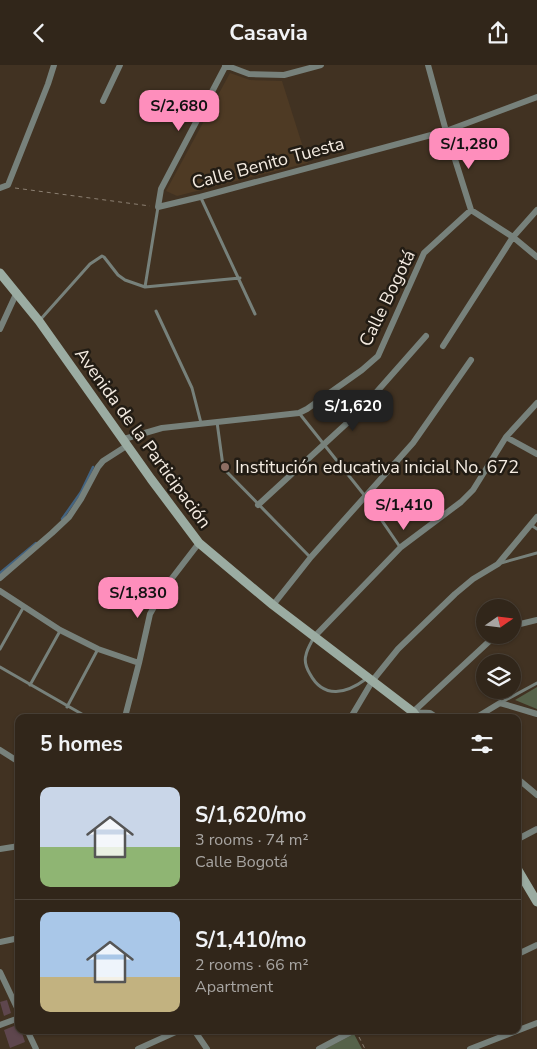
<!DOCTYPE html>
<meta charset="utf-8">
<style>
:root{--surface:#31261a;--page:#3d3227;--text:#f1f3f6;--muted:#a8a5a2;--line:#4c4339;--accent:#fe8ebc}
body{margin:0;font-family:"Nunito Sans",sans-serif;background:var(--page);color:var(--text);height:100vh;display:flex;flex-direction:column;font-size:19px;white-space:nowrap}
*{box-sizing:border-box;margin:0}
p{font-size:16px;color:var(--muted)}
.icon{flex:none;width:28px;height:28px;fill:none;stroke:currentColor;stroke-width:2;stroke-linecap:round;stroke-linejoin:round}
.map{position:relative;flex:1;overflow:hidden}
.panel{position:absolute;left:15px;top:649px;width:506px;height:320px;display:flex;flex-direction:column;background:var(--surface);border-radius:10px;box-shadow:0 1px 4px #0004,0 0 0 1px var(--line)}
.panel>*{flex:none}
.needle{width:32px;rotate:76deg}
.controls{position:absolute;left:476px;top:534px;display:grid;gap:10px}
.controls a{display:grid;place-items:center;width:45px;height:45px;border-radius:50%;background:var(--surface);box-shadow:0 1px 4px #0004,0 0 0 1px var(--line);font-size:25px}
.price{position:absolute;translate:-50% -42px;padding:0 11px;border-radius:10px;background:var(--accent);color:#111;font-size:16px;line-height:32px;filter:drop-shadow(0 1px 2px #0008)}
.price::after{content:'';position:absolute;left:50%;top:30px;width:15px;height:11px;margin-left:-8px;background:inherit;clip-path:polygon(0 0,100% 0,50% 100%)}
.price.active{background:#222;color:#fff}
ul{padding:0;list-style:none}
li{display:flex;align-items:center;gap:15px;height:125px;padding:0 25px}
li+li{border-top:1px solid var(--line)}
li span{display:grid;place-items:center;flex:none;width:140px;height:100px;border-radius:10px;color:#555}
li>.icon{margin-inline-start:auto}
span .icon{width:60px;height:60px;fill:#fffc;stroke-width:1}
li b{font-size:21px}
h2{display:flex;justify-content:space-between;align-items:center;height:60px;padding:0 25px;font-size:21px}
header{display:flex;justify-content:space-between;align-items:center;height:65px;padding:0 25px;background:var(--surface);font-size:22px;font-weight:700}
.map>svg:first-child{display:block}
.built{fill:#4e3a24}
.green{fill:#56624a}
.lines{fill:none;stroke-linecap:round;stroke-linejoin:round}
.stream{stroke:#436380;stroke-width:2.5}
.building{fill:#5e464d}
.path{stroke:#8c8072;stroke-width:1;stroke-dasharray:4 4;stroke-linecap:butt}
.lane{stroke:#77817b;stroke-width:3}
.street{stroke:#77817b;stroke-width:6}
.secondary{stroke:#9baca2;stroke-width:9}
.education-dot{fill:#8d6e63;stroke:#221c14;stroke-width:2}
.labels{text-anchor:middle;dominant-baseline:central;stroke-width:5;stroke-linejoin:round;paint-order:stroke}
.street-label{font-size:18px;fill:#f4ebe1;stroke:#221c14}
.poi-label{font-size:18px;fill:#f4ebe1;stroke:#221c14;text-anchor:start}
</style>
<header><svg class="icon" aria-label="back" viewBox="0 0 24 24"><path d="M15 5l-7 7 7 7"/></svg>Casavia<svg class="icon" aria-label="share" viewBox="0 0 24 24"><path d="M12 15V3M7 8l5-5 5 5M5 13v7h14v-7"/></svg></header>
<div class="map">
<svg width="537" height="984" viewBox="0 0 537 984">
<rect width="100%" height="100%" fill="#413222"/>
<path class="built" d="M 230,8 L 250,15 L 282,16 L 308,98 L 177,131 L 166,126 Z"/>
<path class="green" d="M 537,622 L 537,644 L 515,635 Z
M 354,969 L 362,984 L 325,984 Z"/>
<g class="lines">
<path class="stream" d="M 62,454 L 81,427 L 93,402
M 0,508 L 36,478"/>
</g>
<path class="building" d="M 7,935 L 11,948 L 4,951 L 0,937 Z
M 19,959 L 19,965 L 21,965 L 25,977 L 10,983 L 4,965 Z"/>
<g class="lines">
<path class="path" d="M 15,123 L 150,141
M 359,972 L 365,984"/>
<path class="lane" d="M 201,133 L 255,249
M 145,222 L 158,142
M 156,246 L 192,323 L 201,358
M 40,255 L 90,199 L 102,191 L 104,192 L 118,210 L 125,215 L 145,222 L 240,213
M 299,348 L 365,431 L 400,482
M 217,357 L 223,401 L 226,406 L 310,492
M 531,460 L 537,464
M 501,498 L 537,488
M 314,572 C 311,578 307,584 306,590 C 304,596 307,604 310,609 C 324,635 347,628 366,614
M 0,584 L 23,543
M 0,602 L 87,652
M 30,620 L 60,566
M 500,638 L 537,618
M 67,642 L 98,584"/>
<path class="street" d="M 225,0 L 249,9 L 284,10 L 321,0
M 226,0 L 161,124 L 158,142 L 200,132 L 446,66 L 537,32
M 428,0 L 446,66 L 471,145 L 513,172 L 537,192
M 103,36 L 120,0
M 0,123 L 8,120 L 48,19 L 54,0
M 0,264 L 17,227
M 443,281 L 513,172 L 537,145
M 506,372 L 537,389
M 124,374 L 162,363 L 299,348 L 307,344 L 362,305 L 378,291 L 424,188 L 471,145
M 258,440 L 358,348 L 426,271
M 0,513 L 52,468 L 69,452 L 81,434 L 98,402 L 103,396 L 128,380
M 0,526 L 60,565 L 98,584 L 139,598
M 273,540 L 311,492 L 413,378 L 471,295
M 512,561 L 537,555
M 314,572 L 401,482 L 461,437 L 473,425 L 506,372 L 537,338
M 413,647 L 496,570
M 413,647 L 430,648 L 436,652
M 125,652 L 139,598 L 150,549 L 166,521 L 199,478
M 351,652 L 373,615 L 398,584 L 455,529 L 473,514 L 498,499 L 537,452
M 477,652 L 500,638 L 537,649
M 0,685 L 19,697
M 518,714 L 537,730
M 518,774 L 537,764
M 0,784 L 19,781
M 0,877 L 19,873
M 518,889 L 537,880
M 0,907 L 19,947
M 0,960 L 19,953
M 27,965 L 36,984
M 194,965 L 207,984
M 138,984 L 180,965
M 319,984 L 355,965
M 470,984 L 537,958"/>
<path class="secondary" d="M 0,208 L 39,256 L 151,414 L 199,478 L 273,540 L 413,647 L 417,652
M 518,805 L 537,837"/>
</g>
<circle class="education-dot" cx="225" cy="402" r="5"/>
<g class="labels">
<g class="street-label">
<text transform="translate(268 98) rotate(-15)">Calle Benito Tuesta</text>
<text transform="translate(387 233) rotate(-64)">Calle Bogotá</text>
<text transform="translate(143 373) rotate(54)">Avenida de la Participación</text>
</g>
<g class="poi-label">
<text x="235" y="402">Institución educativa inicial No. 672</text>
</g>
</g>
</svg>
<div class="controls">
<a><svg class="needle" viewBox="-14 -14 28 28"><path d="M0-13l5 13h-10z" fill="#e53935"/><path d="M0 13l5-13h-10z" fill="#a8a5a2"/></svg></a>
<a><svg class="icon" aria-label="layers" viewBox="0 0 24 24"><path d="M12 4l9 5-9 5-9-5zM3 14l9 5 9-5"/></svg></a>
</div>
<b class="price" style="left:179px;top:67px">S/2,680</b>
<b class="price" style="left:469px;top:105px">S/1,280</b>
<b class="price active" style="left:353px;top:367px">S/1,620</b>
<b class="price" style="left:404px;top:466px">S/1,410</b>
<b class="price" style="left:138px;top:554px">S/1,830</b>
<section class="panel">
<h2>5 homes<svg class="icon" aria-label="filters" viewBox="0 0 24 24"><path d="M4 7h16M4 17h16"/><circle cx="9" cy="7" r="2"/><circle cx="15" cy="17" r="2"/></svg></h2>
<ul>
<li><span style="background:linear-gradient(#c9d6e8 60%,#8fb573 0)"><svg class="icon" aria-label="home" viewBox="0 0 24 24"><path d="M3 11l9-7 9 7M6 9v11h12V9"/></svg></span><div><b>S/1,620/mo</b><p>3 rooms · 74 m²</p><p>Calle Bogotá</p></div></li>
<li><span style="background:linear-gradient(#a9c7e8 65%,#c2b280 0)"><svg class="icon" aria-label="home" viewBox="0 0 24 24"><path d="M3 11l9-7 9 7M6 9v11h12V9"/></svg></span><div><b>S/1,410/mo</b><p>2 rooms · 66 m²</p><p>Apartment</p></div></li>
</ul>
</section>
</div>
